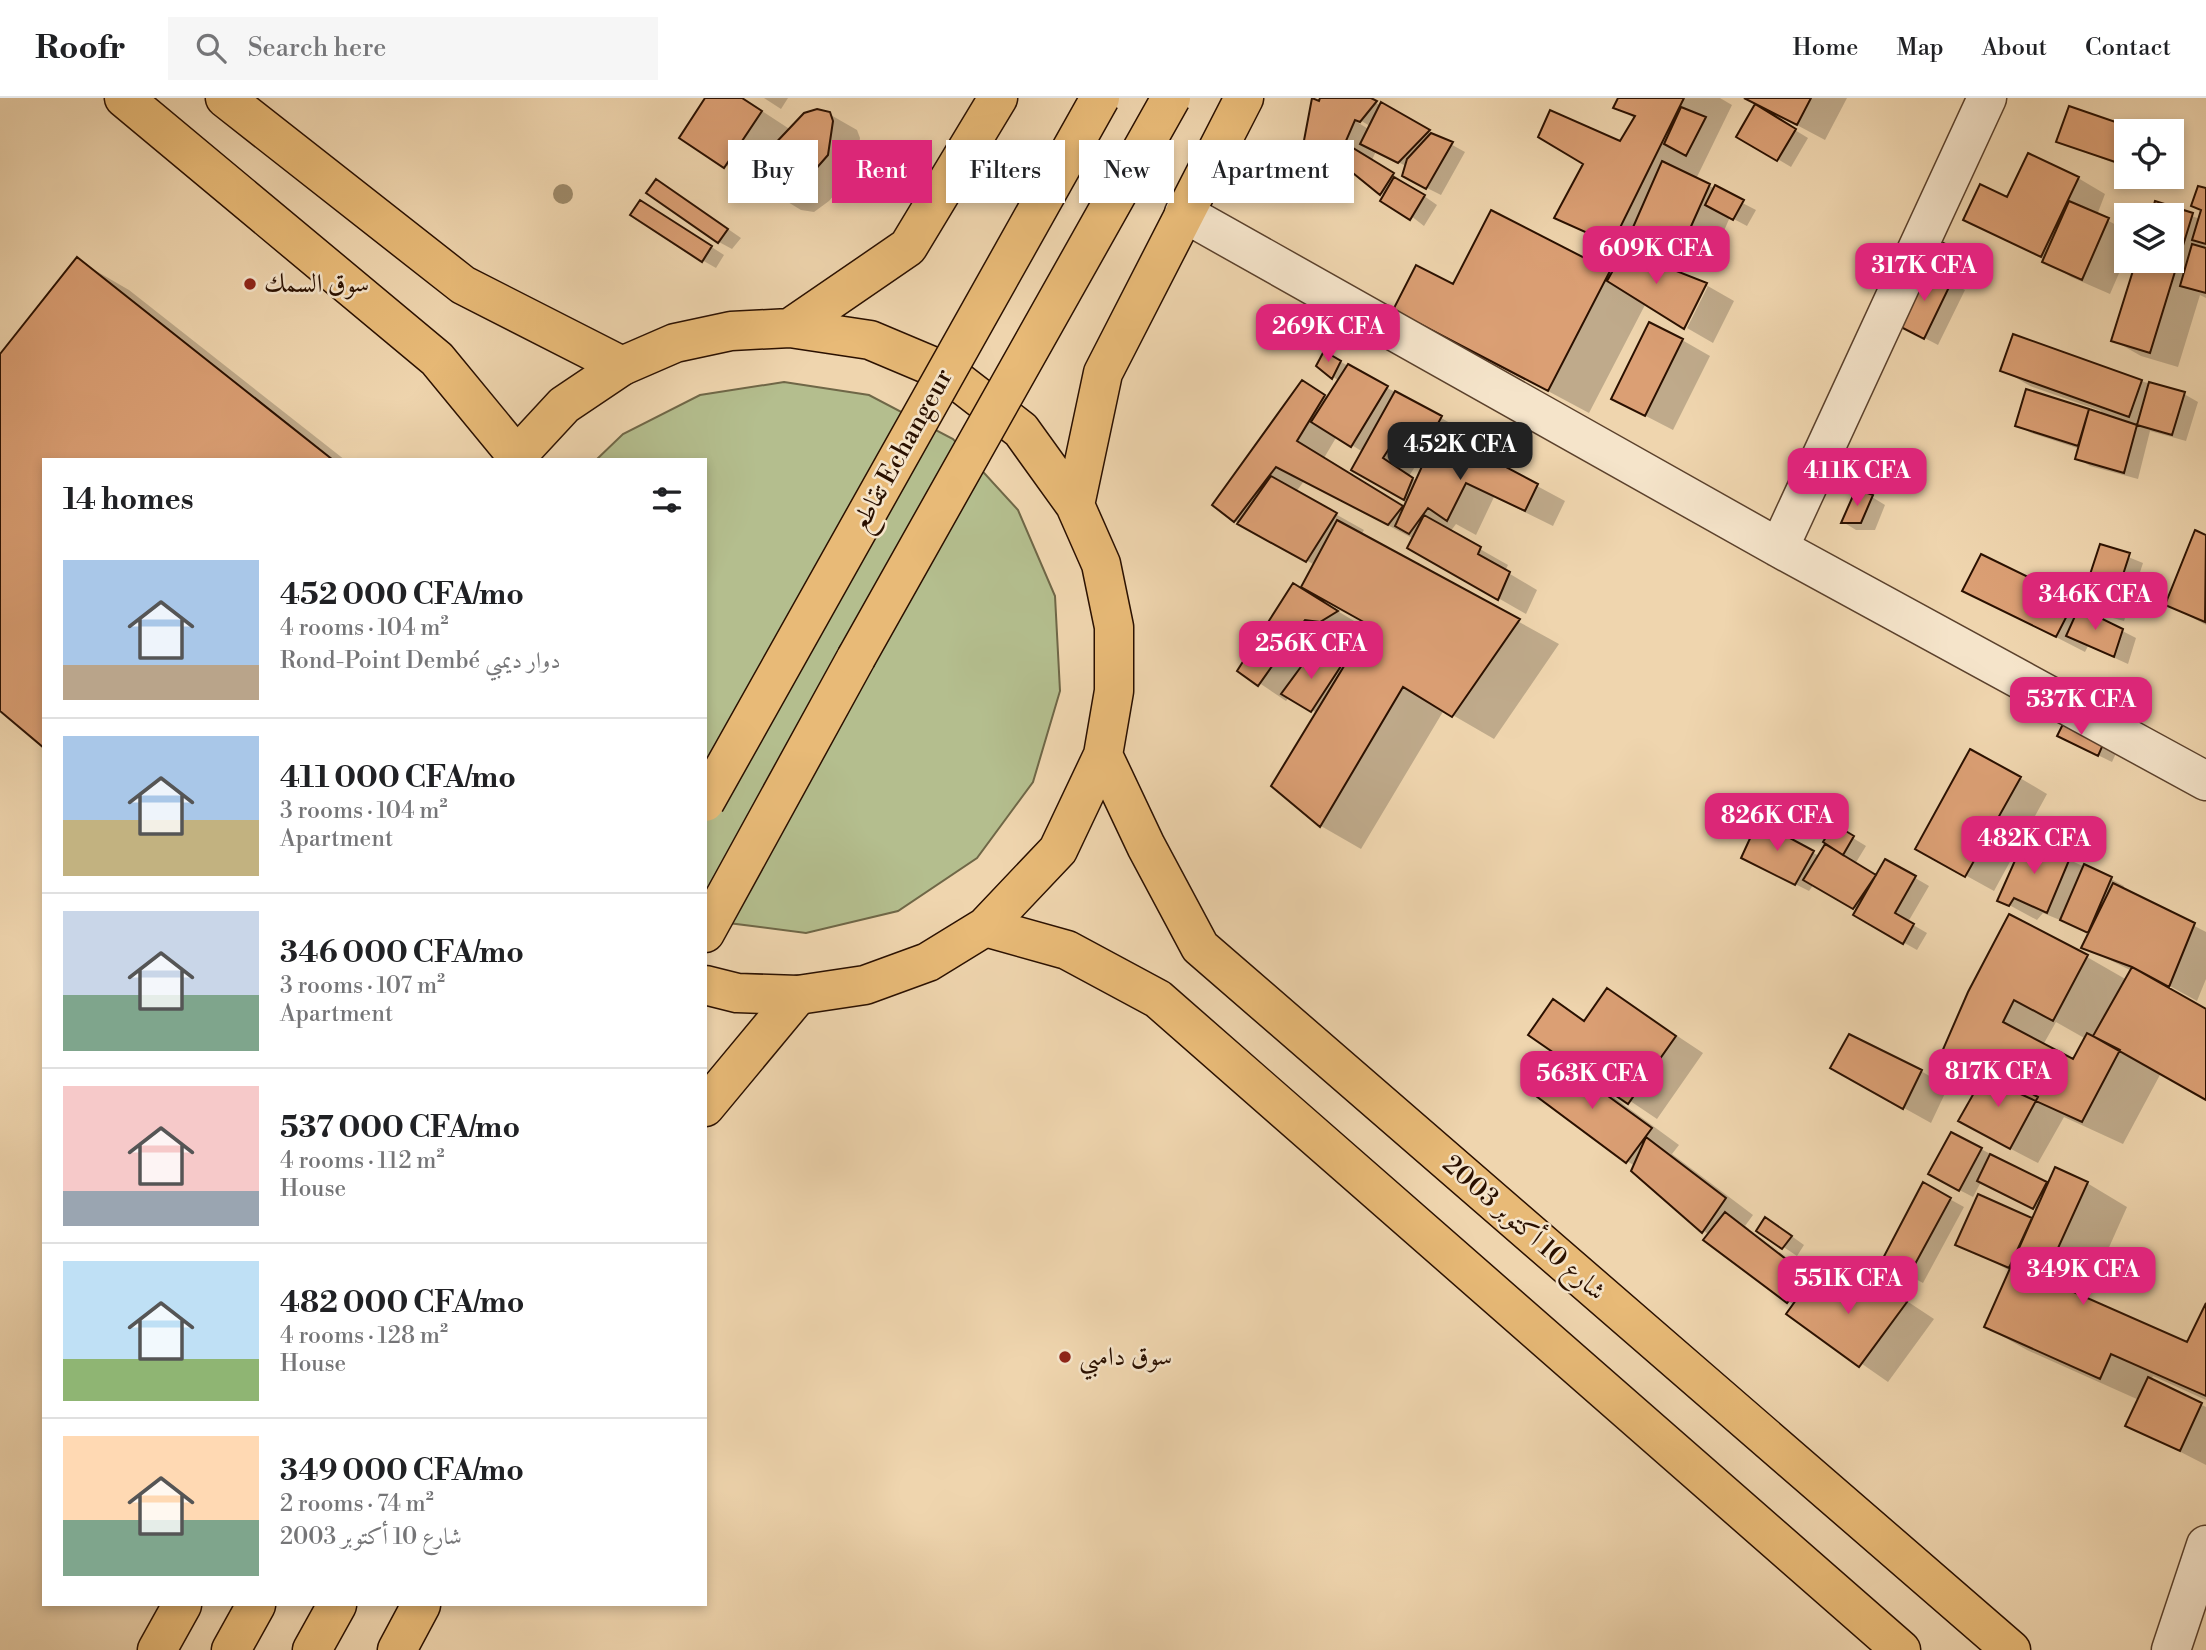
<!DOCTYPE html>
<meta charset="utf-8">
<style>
:root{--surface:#fff;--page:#f6f6f6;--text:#202124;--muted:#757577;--line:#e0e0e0;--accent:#db2777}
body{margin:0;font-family:"Libre Bodoni",Amiri,serif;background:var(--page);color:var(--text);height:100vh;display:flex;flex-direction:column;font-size:26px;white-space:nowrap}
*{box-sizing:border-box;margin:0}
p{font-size:23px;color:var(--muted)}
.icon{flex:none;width:38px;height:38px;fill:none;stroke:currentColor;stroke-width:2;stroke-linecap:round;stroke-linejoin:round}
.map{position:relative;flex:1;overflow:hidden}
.side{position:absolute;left:42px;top:360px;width:665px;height:1148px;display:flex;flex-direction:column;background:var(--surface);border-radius:0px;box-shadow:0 4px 10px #0003}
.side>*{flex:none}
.top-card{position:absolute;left:728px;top:42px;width:665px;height:63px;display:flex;gap:14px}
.fabs{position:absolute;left:2114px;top:21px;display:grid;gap:14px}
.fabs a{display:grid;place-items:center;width:70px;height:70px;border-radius:0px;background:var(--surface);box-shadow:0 4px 10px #0003;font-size:35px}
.price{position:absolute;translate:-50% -60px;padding:0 16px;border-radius:14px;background:var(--accent);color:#fff;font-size:23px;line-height:46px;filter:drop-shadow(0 2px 4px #0008)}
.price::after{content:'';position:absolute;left:50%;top:42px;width:21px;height:16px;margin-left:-10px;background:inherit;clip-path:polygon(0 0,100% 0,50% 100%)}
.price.active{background:#222;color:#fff}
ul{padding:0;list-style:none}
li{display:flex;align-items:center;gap:21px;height:175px;padding:0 21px}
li+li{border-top:2px solid var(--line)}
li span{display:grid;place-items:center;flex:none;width:196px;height:140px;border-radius:0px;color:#555}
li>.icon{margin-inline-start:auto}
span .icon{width:84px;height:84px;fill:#fffc;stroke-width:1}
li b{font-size:30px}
h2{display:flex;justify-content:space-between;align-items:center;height:84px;padding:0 21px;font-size:30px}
.pill{padding:0 24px;border-radius:0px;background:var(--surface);box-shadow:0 4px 10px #0003;font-size:24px;line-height:63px}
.pill.active{background:var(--accent);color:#fff}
header{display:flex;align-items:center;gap:42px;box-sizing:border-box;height:98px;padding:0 35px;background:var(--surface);border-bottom:2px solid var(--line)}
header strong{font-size:33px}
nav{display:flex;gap:38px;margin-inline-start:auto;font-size:24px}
.search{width:490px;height:63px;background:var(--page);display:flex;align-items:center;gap:18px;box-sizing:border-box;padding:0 24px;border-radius:0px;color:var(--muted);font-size:26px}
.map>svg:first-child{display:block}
.green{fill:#b4be8e;stroke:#6f6747;stroke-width:2}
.shadow{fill:#0003;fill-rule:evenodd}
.building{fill:#db9f74;stroke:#2a1000;stroke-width:2}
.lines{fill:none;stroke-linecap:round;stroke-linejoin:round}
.minor-casing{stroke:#5b412c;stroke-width:41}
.primary-casing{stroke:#2a1000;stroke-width:41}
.trunk-casing{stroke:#2a1000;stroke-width:41}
.minor{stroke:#f5e4ca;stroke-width:38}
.primary{stroke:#e8ba77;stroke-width:38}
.trunk{stroke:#e8ba77;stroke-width:38}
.primary-bridge-casing{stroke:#2a1000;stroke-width:41;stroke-linecap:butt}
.primary-bridge{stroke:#e8ba77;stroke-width:38}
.tree{fill:#9d8a6a}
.poi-dot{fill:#8f2418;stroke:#f5e4ca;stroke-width:2.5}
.labels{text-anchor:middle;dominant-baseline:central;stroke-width:5;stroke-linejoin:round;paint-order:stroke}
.poi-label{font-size:26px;fill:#2a1000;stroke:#f5e4ca;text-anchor:start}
.street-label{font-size:26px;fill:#2a1000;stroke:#f5e4ca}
</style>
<header>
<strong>Roofr</strong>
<div class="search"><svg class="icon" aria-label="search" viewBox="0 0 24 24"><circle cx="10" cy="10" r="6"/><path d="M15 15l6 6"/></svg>Search here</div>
<nav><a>Home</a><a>Map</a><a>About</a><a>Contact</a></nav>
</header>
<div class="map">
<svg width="2206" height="1552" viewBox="0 0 2206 1552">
<rect width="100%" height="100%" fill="#efd5ae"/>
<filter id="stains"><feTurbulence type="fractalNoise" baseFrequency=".00286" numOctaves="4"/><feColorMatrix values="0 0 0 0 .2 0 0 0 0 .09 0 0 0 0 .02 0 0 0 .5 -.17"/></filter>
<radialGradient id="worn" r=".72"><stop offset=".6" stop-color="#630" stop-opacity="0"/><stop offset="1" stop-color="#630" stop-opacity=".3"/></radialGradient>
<path class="green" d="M 784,284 L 869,297 L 953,341 L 1018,412 L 1055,498 L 1060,593 L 1033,684 L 977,760 L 898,813 L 806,835 L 705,822 L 705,362 L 596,362 L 623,336 L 700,297 Z"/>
<path class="shadow" d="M 707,0 L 742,0 L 791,32 L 829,16 L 857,32 L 860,40 L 855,73 L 829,103 L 814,114 L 801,112 L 773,95 L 770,59 L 753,84 L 681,39 Z
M 764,0 L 788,0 L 781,11 Z
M 1322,0 L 1367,0 L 1465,54 L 1441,97 L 1417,85 L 1406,68 L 1376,53 L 1372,62 L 1437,107 L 1424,128 L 1352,72 L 1345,77 L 1317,61 ZM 1353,18 L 1370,28 L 1370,32 L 1352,21 Z
M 1620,0 L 1720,0 L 1732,7 L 1696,81 L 1756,112 L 1747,128 L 1730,119 L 1713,158 L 1699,152 L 1690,173 L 1658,159 L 1654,166 L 1706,187 L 1734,203 L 1713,245 L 1687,230 L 1708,188 L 1646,205 L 1589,315 L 1396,212 L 1454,188 L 1492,114 L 1613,177 L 1619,153 L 1556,119 L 1621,46 L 1636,21 L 1615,9 Z
M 1745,0 L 1847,0 L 1825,42 L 1767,11 L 1765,14 L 1808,40 L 1791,69 L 1739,38 L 1757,6 Z
M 2132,31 L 2135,33 L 2126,33 L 2126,70 L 2058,43 Z
M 2078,80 L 2105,96 L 2097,117 L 2126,132 L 2126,159 L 2110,196 L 2071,179 L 2045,162 L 1966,121 Z
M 670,91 L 741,140 L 732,151 L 719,144 Z
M 2206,92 L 2206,200 L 2200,197 L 2178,269 L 2141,258 L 2113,242 L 2138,163 L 2172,163 L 2172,117 L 2152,117 L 2156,105 L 2200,121 Z
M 654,112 L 724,157 L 716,170 L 702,162 Z
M 1962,155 L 1976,163 L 1967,182 L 1946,173 Z
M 77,162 L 129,192 L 345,362 L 44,362 L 0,610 L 0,259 Z
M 1925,172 L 1965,192 L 1938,247 L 1913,234 Z
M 1682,242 L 1710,258 L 1673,332 L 1613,301 Z
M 1325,255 L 1468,335 L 1462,348 L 1565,403 L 1553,428 L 1494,399 L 1476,437 L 1456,426 L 1450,434 L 1508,467 L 1505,473 L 1537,492 L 1526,516 L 1409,449 L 1414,441 L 1304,383 L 1296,394 L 1364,432 L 1361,437 L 1559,546 L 1494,641 L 1444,612 L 1361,751 L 1321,728 L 1273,688 L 1317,615 L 1289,599 L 1286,603 L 1240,572 L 1321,503 L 1364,529 L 1349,539 L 1334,537 L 1320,556 L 1344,571 L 1372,524 L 1315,467 L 1235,423 L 1215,407 L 1303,285 L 1329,300 L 1339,283 L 1318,268 ZM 1337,338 L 1363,354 L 1353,371 L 1408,403 L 1405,410 L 1324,360 ZM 1422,358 L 1427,361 L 1417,383 L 1409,378 Z
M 2003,272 L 2141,283 L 2184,296 L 2198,304 L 2186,343 L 2150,333 L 2138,381 L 2090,368 L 2077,360 L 2080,351 L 2031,335 L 2017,327 L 2028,293 L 2100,316 L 2101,313 L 2030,288 Z
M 1872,399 L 1885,407 L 1875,432 L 1856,432 L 1843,424 Z
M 2196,435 L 2206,439 L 2206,527 L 2167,506 Z
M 2101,448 L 2143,465 L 2124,523 L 2094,515 L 2102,520 L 2101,522 L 2136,540 L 2128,566 L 2088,548 L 2085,554 L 1964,492 L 1981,458 L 2080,507 Z
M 2099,637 L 2118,651 L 2112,664 L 2073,645 Z
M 2020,680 L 2047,696 L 1994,793 L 1945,766 Z
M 1759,725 L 1819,758 L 1835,729 L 1866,748 L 1855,766 L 1877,779 L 1886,763 L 1929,788 L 1908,824 L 1927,835 L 1917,852 L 1855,817 L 1858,812 L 1814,786 L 1809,793 L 1757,767 Z
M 2026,742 L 2111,781 L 2124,788 L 2123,791 L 2206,834 L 2206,881 L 2197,903 L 2168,887 L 2166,890 L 2206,913 L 2206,1000 L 2161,975 L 2123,1046 L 2064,1019 L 2038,1065 L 1988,1039 L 1985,979 L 1969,895 L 2087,859 L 2127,882 L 2132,873 L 2084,849 L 2096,837 L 2043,815 L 2037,822 L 2000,802 ZM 2056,924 L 2086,941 L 2074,964 L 2043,947 Z
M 1608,892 L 1703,955 L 1657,1021 L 1531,936 L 1553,904 L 1586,923 Z
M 1558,963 L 1586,979 L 1679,1047 L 1672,1056 L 1753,1117 L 1745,1128 L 1814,1179 L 1852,1202 L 1869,1178 L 1934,1221 L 1888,1284 L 1789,1215 L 1794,1207 L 1706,1141 L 1709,1137 L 1633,1072 L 1635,1068 L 1627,1063 ZM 1749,1131 L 1816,1181 L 1814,1184 L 1749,1135 Z
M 1832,970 L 1921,973 L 1948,989 L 1931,1025 Z
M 1981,1051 L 2049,1087 L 2087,1085 L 2127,1109 L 2086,1201 L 2188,1247 L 2206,1207 L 2206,1302 L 2153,1278 L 2151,1283 L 2206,1309 L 2206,1367 L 2128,1327 L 2139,1302 L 2027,1252 L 1986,1229 L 2011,1173 L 1957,1146 L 1979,1099 L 2033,1123 L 2038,1112 L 1981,1084 L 1973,1099 L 1944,1084 Z
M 1924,1087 L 1964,1109 L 1923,1185 L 1897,1171 Z
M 1779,1129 L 1804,1147 L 1797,1158 L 1758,1132 Z"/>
<path class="building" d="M 705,0 L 742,0 L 762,13 L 724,70 L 679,40 Z
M 1312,0 L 1319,3 L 1320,0 L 1371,0 L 1377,3 L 1360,24 L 1355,22 L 1345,45 L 1394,75 L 1380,97 L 1327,54 L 1316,62 L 1302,53 Z
M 1618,0 L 1684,0 L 1612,146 L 1554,120 L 1583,66 L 1538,39 L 1550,12 L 1620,43 L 1635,18 L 1613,10 Z
M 1744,0 L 1811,0 L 1797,27 Z
M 1381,4 L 1430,32 L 1398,65 L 1360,46 Z
M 1755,6 L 1796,31 L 1777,63 L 1736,39 Z
M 2069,8 L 2133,30 L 2131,33 L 2126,33 L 2126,49 L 2121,66 L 2056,44 Z
M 1681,9 L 1706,19 L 1686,58 L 1664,46 Z
M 817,11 L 830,14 L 833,23 L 828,57 L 801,88 L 785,99 L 772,97 L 764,88 L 769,52 L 804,15 Z
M 1431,35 L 1453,44 L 1426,91 L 1402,78 L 1407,61 Z
M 2028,55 L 2079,79 L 2041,159 L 1963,122 L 1980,86 L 2007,99 Z
M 1662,63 L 1710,86 L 1684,144 L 1671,137 L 1661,159 L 1627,143 Z
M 1394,79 L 1425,97 L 1410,122 L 1380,103 Z
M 656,81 L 728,131 L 718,145 L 646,95 Z
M 1715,87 L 1744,102 L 1733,122 L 1705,107 Z
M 2198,88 L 2206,90 L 2206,146 L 2192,142 L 2201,112 L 2191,108 Z
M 640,102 L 712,148 L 702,164 L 630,117 Z
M 2069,103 L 2109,120 L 2082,182 L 2042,164 Z
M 2155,103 L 2193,115 L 2150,255 L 2111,243 L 2136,163 L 2172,163 L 2172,117 L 2151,117 Z
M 1491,112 L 1610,173 L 1548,293 L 1393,212 L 1416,167 L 1453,186 Z
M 1941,144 L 1963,154 L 1953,176 L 1931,166 Z
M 2192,146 L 2206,150 L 2206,195 L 2180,188 Z
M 1618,150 L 1707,185 L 1684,231 L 1607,183 L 1612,174 L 1607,171 Z
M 77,159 L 333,362 L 44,362 L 44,650 L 0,613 L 0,256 Z
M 1925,170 L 1952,183 L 1924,241 L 1897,227 Z
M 1649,224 L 1683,241 L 1645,318 L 1611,301 Z
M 2013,236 L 2142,282 L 2129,319 L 2000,273 Z
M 1324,253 L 1341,263 L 1332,281 L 1316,268 Z
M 1348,266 L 1388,288 L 1351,349 L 1311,324 Z
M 1302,282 L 1325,297 L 1297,343 L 1403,408 L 1388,427 L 1276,369 L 1234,424 L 1212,407 Z
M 2149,284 L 2185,294 L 2172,337 L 2137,327 Z
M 2026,291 L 2089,311 L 2078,348 L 2015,328 Z
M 1395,293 L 1442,318 L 1420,359 L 1394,343 L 1383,360 L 1413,380 L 1404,402 L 1351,372 Z
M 2089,311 L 2137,327 L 2124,375 L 2075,361 Z
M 1438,333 L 1538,386 L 1525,413 L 1466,385 L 1447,423 L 1428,410 L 1409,436 L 1395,428 Z
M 1271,378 L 1337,415 L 1306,464 L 1237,426 Z
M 1856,391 L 1873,397 L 1861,425 L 1841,425 Z
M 1424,417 L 1481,449 L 1478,456 L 1510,474 L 1498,502 L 1407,450 Z
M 1337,422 L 1520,521 L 1452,619 L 1403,589 L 1320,729 L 1271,688 L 1369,527 L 1301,489 Z
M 2195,432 L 2206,437 L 2205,524 L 2165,507 Z
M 2100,446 L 2130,455 L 2110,517 L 2080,507 Z
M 1981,456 L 2075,502 L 2056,539 L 1962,493 Z
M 1293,485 L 1338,513 L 1320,524 L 1305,522 L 1258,588 L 1237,573 Z
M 2080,507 L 2090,515 L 2123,531 L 2114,559 L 2066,538 Z
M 1314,551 L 1341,568 L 1311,614 L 1281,596 Z
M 2067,618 L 2105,642 L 2098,658 L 2057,638 Z
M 1970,651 L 2021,679 L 1965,779 L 1915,751 Z
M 1758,723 L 1814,753 L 1795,787 L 1741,760 Z
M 1834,726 L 1854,738 L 1843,757 L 1823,744 Z
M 2025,740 L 2070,760 L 2047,815 L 2014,800 L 2009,808 L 1997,803 Z
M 1825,746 L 1876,777 L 1853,811 L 1803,782 Z
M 1885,761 L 1916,778 L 1895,815 L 1914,826 L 1903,846 L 1853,817 Z
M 2084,766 L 2112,779 L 2088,835 L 2060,822 Z
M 2113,785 L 2195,825 L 2169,889 L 2132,869 L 2081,850 Z
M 2009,816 L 2088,857 L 2053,923 L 2014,902 L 2003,924 L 2073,961 L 2087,935 L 2120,952 L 2082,1024 L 1972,974 L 1941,956 L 1968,894 Z
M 2132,869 L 2206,911 L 2206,1002 L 2093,938 Z
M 1607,890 L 1676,938 L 1628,1006 L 1528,937 L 1553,901 L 1584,923 Z
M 1849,936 L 1922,972 L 1903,1011 L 1830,970 Z
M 1557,961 L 1652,1030 L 1626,1065 L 1532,995 Z
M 1987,972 L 2038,999 L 2010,1051 L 1958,1023 Z
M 1951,1034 L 1982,1050 L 1959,1093 L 1928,1076 Z
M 1646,1039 L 1726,1100 L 1702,1135 L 1631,1073 Z
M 1990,1056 L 2047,1084 L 2033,1111 L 1977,1083 Z
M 2055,1069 L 2088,1084 L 2044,1181 L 2187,1244 L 2206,1205 L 2206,1298 L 2111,1256 L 2100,1281 L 1984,1229 Z
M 1923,1084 L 1951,1100 L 1908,1179 L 1881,1164 Z
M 1978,1096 L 2032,1120 L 2009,1170 L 1955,1147 Z
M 1725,1114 L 1808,1178 L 1787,1205 L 1703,1142 Z
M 1765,1119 L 1792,1138 L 1782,1151 L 1756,1133 Z
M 1868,1175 L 1907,1204 L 1859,1269 L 1786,1216 L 1814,1177 L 1849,1203 Z
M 2148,1279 L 2202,1305 L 2180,1353 L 2125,1328 Z"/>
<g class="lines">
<defs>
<path id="minor" d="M 1184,115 L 1779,450 L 2206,683
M 1779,450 L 1987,0
M 2171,1552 L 2206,1447"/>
<path id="primary" d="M 124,0 L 437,261 L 516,357
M 225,0 L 463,187 L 622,268
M 705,835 L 856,560
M 705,1009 L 798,897
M 157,1552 L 182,1507
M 231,1552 L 256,1507
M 312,1552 L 337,1507
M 397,1552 L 421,1507"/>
<path id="trunk" d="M 790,230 L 908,149 L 998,0
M 513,362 L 564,307 L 622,268 L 675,245 L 731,233 L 790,230 L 870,242 L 946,274 L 1021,332 L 1075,407 L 1101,466 L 1114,529 L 1114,593 L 1103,657 L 1058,752 L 985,829 L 928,864 L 865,887 L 798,897 L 737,895 L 705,887
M 1075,407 L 1103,275 L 1244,0
M 1103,657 L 1146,748 L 1200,849 L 2011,1552
M 985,829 L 1067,852 L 1158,901 L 1901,1552"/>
</defs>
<use href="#minor" class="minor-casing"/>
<use href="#primary" class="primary-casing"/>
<use href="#trunk" class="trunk-casing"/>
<use href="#minor" class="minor"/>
<use href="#primary" class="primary"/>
<use href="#trunk" class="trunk"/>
<defs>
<path id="primary-bridge" d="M 856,560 L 1171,0
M 705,704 L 1100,0"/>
</defs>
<use href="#primary-bridge" class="primary-bridge-casing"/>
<use href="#primary-bridge" class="primary-bridge"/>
</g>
<circle class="tree" cx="563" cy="96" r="10"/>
<g class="poi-dot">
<circle cx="250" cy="186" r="7"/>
<circle cx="1065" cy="1259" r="7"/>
</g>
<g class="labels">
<g class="poi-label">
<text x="264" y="186">سوق السمك</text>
<text x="1079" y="1259">سوق دامبي</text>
</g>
<g class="street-label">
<text transform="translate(902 352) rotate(-61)">تقاطع Echangeur</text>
<text transform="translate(1524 1130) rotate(41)">شارع 10 أكتوبر 2003</text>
</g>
</g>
<rect width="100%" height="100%" filter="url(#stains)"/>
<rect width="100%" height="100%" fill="url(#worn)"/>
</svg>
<div class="fabs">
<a><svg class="icon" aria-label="locate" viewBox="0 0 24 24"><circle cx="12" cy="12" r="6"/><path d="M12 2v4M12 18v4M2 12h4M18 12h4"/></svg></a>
<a><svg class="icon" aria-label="layers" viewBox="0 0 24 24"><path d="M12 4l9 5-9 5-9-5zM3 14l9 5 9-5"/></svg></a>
</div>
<b class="price" style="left:1656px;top:188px">609K CFA</b>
<b class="price" style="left:1924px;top:205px">317K CFA</b>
<b class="price" style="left:1328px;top:266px">269K CFA</b>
<b class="price active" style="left:1460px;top:384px">452K CFA</b>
<b class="price" style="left:1857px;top:410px">411K CFA</b>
<b class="price" style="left:2095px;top:534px">346K CFA</b>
<b class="price" style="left:1311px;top:583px">256K CFA</b>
<b class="price" style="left:2081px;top:639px">537K CFA</b>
<b class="price" style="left:1777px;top:755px">826K CFA</b>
<b class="price" style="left:2034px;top:778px">482K CFA</b>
<b class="price" style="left:1998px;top:1011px">817K CFA</b>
<b class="price" style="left:1592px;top:1013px">563K CFA</b>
<b class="price" style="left:2083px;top:1209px">349K CFA</b>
<b class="price" style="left:1848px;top:1218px">551K CFA</b>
<div class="top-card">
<a class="pill">Buy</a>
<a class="pill active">Rent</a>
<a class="pill">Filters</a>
<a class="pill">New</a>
<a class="pill">Apartment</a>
</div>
<section class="side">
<h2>14 homes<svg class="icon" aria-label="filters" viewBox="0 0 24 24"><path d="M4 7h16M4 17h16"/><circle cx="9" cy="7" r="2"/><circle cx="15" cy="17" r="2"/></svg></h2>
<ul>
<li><span style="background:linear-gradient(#a9c7e8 75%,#b9a48a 0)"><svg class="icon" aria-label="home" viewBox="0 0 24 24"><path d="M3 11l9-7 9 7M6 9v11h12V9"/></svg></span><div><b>452 000 CFA/mo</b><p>4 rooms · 104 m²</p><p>Rond-Point Dembé دوار ديمبي</p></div></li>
<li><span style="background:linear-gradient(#a9c7e8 60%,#c2b280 0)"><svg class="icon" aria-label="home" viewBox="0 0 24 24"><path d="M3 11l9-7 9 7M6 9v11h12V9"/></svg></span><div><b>411 000 CFA/mo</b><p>3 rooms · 104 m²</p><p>Apartment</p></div></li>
<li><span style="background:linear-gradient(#c9d6e8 60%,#7fa58c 0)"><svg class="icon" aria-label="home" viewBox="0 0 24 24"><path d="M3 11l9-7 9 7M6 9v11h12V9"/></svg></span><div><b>346 000 CFA/mo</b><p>3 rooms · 107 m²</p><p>Apartment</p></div></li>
<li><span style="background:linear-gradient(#f6c9c9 75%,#9aa5b1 0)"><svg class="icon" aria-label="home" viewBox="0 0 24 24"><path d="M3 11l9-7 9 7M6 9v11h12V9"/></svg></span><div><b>537 000 CFA/mo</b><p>4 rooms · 112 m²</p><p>House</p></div></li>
<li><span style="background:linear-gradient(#bfe0f5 70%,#8fb573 0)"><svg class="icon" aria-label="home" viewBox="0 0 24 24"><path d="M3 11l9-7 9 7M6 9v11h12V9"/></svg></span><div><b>482 000 CFA/mo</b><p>4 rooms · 128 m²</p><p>House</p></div></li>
<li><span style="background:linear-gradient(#ffd9b3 60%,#7fa58c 0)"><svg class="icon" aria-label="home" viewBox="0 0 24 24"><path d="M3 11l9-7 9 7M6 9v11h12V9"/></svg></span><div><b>349 000 CFA/mo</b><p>2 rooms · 74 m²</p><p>شارع 10 أكتوبر 2003</p></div></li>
</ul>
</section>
</div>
